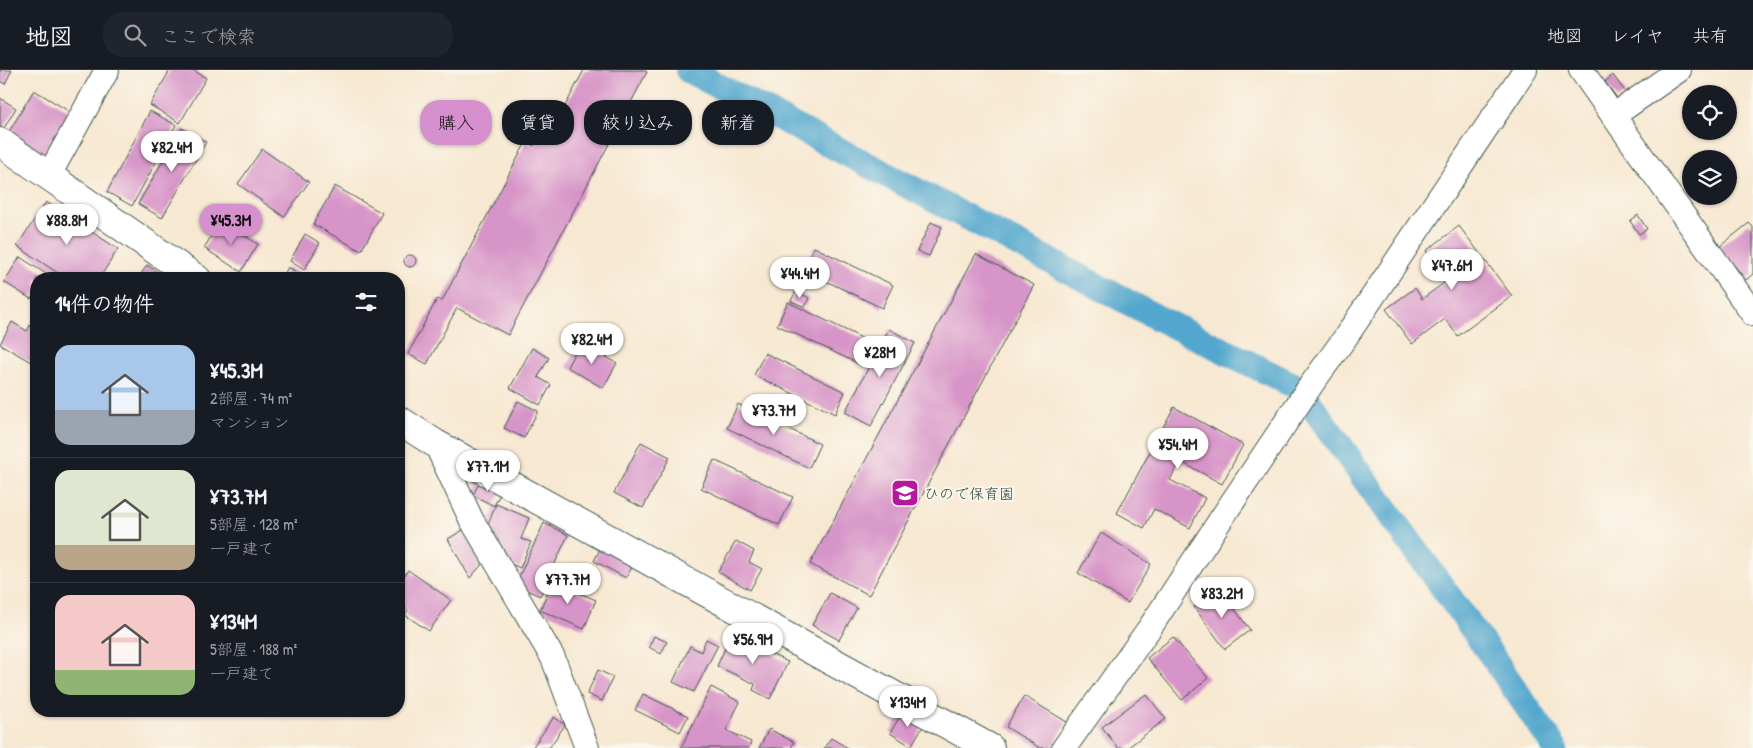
<!DOCTYPE html>
<html lang="ja">
<meta charset="utf-8">
<style>
:root{--surface:#171b24;--page:#20242c;--text:#f1f3f6;--muted:#9ea1a6;--line:#363941;--accent:#d690ce}
body{margin:0;font-family:"Patrick Hand","Klee One",sans-serif;background:var(--page);color:var(--text);height:100vh;display:flex;flex-direction:column;font-size:19px;white-space:nowrap}
*{box-sizing:border-box;margin:0}
p{font-size:16px;color:var(--muted)}
.icon{flex:none;width:28px;height:28px;fill:none;stroke:currentColor;stroke-width:2;stroke-linecap:round;stroke-linejoin:round}
.map{position:relative;flex:1;overflow:hidden}
.sheet{position:absolute;left:30px;top:202px;width:375px;height:445px;display:flex;flex-direction:column;background:var(--surface);border-radius:20px;box-shadow:0 1px 4px #0004}
.sheet>*{flex:none}
.banner{position:absolute;left:420px;top:30px;width:475px;height:45px;display:flex;gap:10px}
.buttons{position:absolute;left:1682px;top:15px;display:grid;gap:10px}
.buttons a{display:grid;place-items:center;width:55px;height:55px;border-radius:50%;background:var(--surface);box-shadow:0 1px 4px #0004;font-size:25px}
.price{position:absolute;translate:-50% -42px;padding:0 11px;border-radius:18px;background:#fff;color:#222;font-size:16px;line-height:32px;filter:drop-shadow(0 1px 2px #0008)}
.price::after{content:'';position:absolute;left:50%;top:30px;width:15px;height:11px;margin-left:-8px;background:inherit;clip-path:polygon(0 0,100% 0,50% 100%)}
.price.active{background:var(--accent);color:#111}
ul{padding:0;list-style:none}
li{display:flex;align-items:center;gap:15px;height:125px;padding:0 25px}
li+li{border-top:1px solid var(--line)}
li span{display:grid;place-items:center;flex:none;width:140px;height:100px;border-radius:15px;color:#555}
li>.icon{margin-inline-start:auto}
span .icon{width:60px;height:60px;fill:#fffc;stroke-width:1}
li b{font-size:21px}
h2{display:flex;justify-content:space-between;align-items:center;height:60px;padding:0 25px;font-size:21px}
.tag{padding:0 18px;border-radius:20px;background:var(--surface);box-shadow:0 1px 4px #0004;font-size:18px;line-height:45px}
.tag.active{background:var(--accent);color:#111}
header{display:flex;align-items:center;gap:30px;box-sizing:border-box;height:70px;padding:0 25px;background:var(--surface);border-bottom:1px solid var(--line)}
header strong{font-size:24px}
nav{display:flex;gap:28px;margin-inline-start:auto;font-size:18px}
.search{width:350px;height:45px;background:var(--page);display:flex;align-items:center;gap:12px;box-sizing:border-box;padding:0 18px;border-radius:20px;color:var(--muted);font-size:19px}
.map>svg:first-child{display:block}
.lines{fill:none;stroke-linecap:round;stroke-linejoin:round}
.canal{stroke:#52a7ce;stroke-width:26}
.building{fill:#d794c8}
.minor-casing{stroke:#3f574c;stroke-width:26}
.tertiary-casing{stroke:#3f574c;stroke-width:30}
.minor{stroke:#fff;stroke-width:24}
.tertiary{stroke:#fff;stroke-width:28}
.labels{text-anchor:middle;dominant-baseline:central;stroke-width:4;stroke-linejoin:round;paint-order:stroke}
.poi-label{font-size:15px;fill:#1f3d34;stroke:#fbf7ec;text-anchor:start}
</style>
<header>
<strong>地図</strong>
<div class="search"><svg class="icon" aria-label="search" viewBox="0 0 24 24"><circle cx="10" cy="10" r="6"/><path d="M15 15l6 6"/></svg>ここで検索</div>
<nav><a>地図</a><a>レイヤ</a><a>共有</a></nav>
</header>
<div class="map">
<svg width="1753" height="678" viewBox="0 0 1753 678">
<rect width="100%" height="100%" fill="#fbf7ec"/>
<filter id="ink" filterUnits="userSpaceOnUse"><feTurbulence type="fractalNoise" baseFrequency=".02" numOctaves="2"/><feDisplacementMap in="SourceGraphic" scale="10" xChannelSelector="R" yChannelSelector="G"/><feConvolveMatrix kernelMatrix="1 2 1 2 8 2 1 2 1" color-interpolation-filters="sRGB"/></filter>
<filter id="wash" filterUnits="userSpaceOnUse"><feTurbulence type="fractalNoise" baseFrequency=".0096" numOctaves="4" result="noise"/><feDisplacementMap in="SourceGraphic" scale="20" xChannelSelector="R" yChannelSelector="G"/><feGaussianBlur stdDeviation="1.12" result="paint"/><feColorMatrix in="noise" values="0 0 0 0 0 0 0 0 0 0 0 0 0 0 0 0 0 1.4 0 .05"/><feComposite in="paint" operator="in"/></filter>
<g filter="url(#wash)">
<rect width="100%" height="100%" fill="#f7e8d1"/>
<g class="lines">
<path class="canal" d="M 688,0 L 1158,248 L 1299,318 L 1494,589 L 1555,678"/>
</g>
<g id="blocks">
<path class="building" d="M 0,0 L 12,0 L 5,14 L 0,11 Z
M 170,0 L 193,0 L 206,8 L 180,53 L 150,35 Z
M 584,0 L 644,0 L 647,2 L 508,265 L 457,238 L 427,294 L 408,284 L 437,229 L 442,231 L 526,72 L 534,76 L 543,59 L 551,63 Z
M 1613,5 L 1626,23 L 1618,29 L 1605,12 Z
M 34,20 L 75,45 L 48,90 L 7,65 Z
M 0,28 L 16,38 L 0,65 Z
M 150,41 L 176,55 L 132,136 L 107,122 Z
M 182,58 L 206,72 L 162,148 L 138,134 Z
M 262,79 L 309,112 L 284,147 L 238,114 Z
M 335,116 L 382,143 L 361,181 L 313,154 Z
M 46,132 L 118,179 L 99,209 L 67,209 L 17,176 Z
M 1638,145 L 1647,159 L 1639,164 L 1630,151 Z
M 221,151 L 258,174 L 241,202 L 204,178 Z
M 931,152 L 942,157 L 929,186 L 917,181 Z
M 1749,153 L 1753,157 L 1753,204 L 1746,210 L 1719,177 Z
M 1459,156 L 1512,226 L 1458,266 L 1445,249 L 1412,274 L 1386,239 L 1415,218 L 1422,229 L 1448,210 L 1426,181 Z
M 305,164 L 320,173 L 304,200 L 290,191 Z
M 814,177 L 893,215 L 882,238 L 803,200 Z
M 976,184 L 1034,215 L 869,525 L 810,494 Z
M404 191a6 6 0 1 1 12 0a6 6 0 1 1-12 0Z
M 20,187 L 46,204 L 44,209 L 36,209 L 36,221 L 31,229 L 4,212 Z
M 147,195 L 165,207 L 164,209 L 138,209 Z
M 288,197 L 303,206 L 302,209 L 282,209 Z
M 796,221 L 809,228 L 805,237 L 791,231 Z
M 788,232 L 870,272 L 859,294 L 777,255 Z
M 36,244 L 36,295 L 0,274 L 12,252 L 27,261 Z
M 889,259 L 915,273 L 871,356 L 845,342 Z
M 580,273 L 617,293 L 603,318 L 567,297 Z
M 532,278 L 549,288 L 538,307 L 551,315 L 540,335 L 510,318 Z
M 765,283 L 845,322 L 835,344 L 754,305 Z
M 518,331 L 538,341 L 524,368 L 504,358 Z
M 738,334 L 820,374 L 809,398 L 727,358 Z
M 1174,337 L 1243,375 L 1222,414 L 1180,391 L 1170,410 L 1205,428 L 1190,458 L 1154,439 L 1144,458 L 1117,443 Z
M 641,372 L 670,387 L 643,438 L 614,423 Z
M 714,390 L 793,427 L 779,455 L 701,418 Z
M 481,409 L 502,420 L 494,436 L 473,425 Z
M 496,434 L 529,448 L 521,469 L 531,472 L 520,498 L 496,487 L 485,462 Z
M 544,453 L 568,465 L 540,526 L 515,515 Z
M 468,457 L 486,490 L 470,508 L 448,469 Z
M 1101,463 L 1151,494 L 1128,533 L 1078,503 Z
M 736,471 L 754,481 L 749,492 L 762,499 L 750,520 L 718,502 Z
M 603,473 L 636,490 L 626,508 L 594,491 Z
M 408,500 L 451,530 L 429,561 L 405,545 L 408,540 L 399,533 L 399,514 Z
M 552,512 L 596,530 L 584,559 L 540,540 Z
M 1220,519 L 1250,560 L 1225,579 L 1194,537 Z
M 830,523 L 857,538 L 839,570 L 812,555 Z
M 731,565 L 788,592 L 770,629 L 753,620 L 755,614 L 717,596 Z
M 654,566 L 667,572 L 661,584 L 649,577 Z
M 1173,567 L 1208,608 L 1182,630 L 1147,588 Z
M 706,569 L 718,575 L 694,622 L 673,612 L 690,576 L 701,582 Z
M 598,600 L 613,607 L 602,631 L 587,624 Z
M 711,617 L 740,632 L 726,660 L 751,672 L 749,678 L 681,678 Z
M 643,624 L 688,646 L 680,662 L 635,640 Z
M 1146,624 L 1166,649 L 1127,678 L 1118,678 L 1102,657 Z
M 1024,626 L 1067,652 L 1052,678 L 1040,678 L 1006,657 Z
M 904,640 L 925,653 L 911,676 L 890,663 Z
M 554,647 L 565,655 L 549,678 L 532,678 Z
M 769,659 L 794,672 L 791,678 L 759,678 Z
M 831,668 L 848,678 L 824,678 Z"/>
</g>
</g>
<g filter="url(#ink)">
<use href="#blocks" fill-opacity="0" stroke="#3f574c" stroke-width="1"/>
<g class="lines">
<defs>
<path id="minor" d="M 1581,0 L 1753,244
M 1613,46 L 1679,0
M 49,105 L 107,0
M 436,374 L 471,449 L 553,588 L 587,678
M 1064,678 L 1151,556 L 1225,443 L 1311,315 L 1345,268 L 1525,0"/>
<path id="tertiary" d="M 0,72 L 197,209
M 399,350 L 436,374 L 990,678"/>
</defs>
<use href="#minor" class="minor-casing"/>
<use href="#tertiary" class="tertiary-casing"/>
<use href="#minor" class="minor"/>
<use href="#tertiary" class="tertiary"/>
</g>
</g>
<defs>
<symbol id="school-square" viewBox="-11 -11 22 22"><rect x="-9" y="-9" width="18" height="18" rx="4" fill="#b5179e" stroke="#fbf7ec"/><path d="M0-5L7-2L0 1L-7-2ZM-4 1L0 2.5L4 1V4Q0 6-4 4Z" fill="#fff"/></symbol>
</defs>
<g fill-rule="evenodd">
<use href="#school-square" x="889" y="407" width="32" height="32"/>
</g>
<g class="labels">
<g class="poi-label">
<text x="924" y="423">ひので保育園</text>
</g>
</g>
</svg>
<div class="buttons">
<a><svg class="icon" aria-label="locate" viewBox="0 0 24 24"><circle cx="12" cy="12" r="6"/><path d="M12 2v4M12 18v4M2 12h4M18 12h4"/></svg></a>
<a><svg class="icon" aria-label="layers" viewBox="0 0 24 24"><path d="M12 4l9 5-9 5-9-5zM3 14l9 5 9-5"/></svg></a>
</div>
<b class="price" style="left:172px;top:103px">¥82.4M</b>
<b class="price" style="left:67px;top:176px">¥88.8M</b>
<b class="price active" style="left:231px;top:176px">¥45.3M</b>
<b class="price" style="left:1452px;top:221px">¥47.6M</b>
<b class="price" style="left:800px;top:229px">¥44.4M</b>
<b class="price" style="left:592px;top:295px">¥82.4M</b>
<b class="price" style="left:880px;top:308px">¥28M</b>
<b class="price" style="left:774px;top:366px">¥73.7M</b>
<b class="price" style="left:1178px;top:400px">¥54.4M</b>
<b class="price" style="left:488px;top:422px">¥77.1M</b>
<b class="price" style="left:568px;top:535px">¥77.7M</b>
<b class="price" style="left:1222px;top:549px">¥83.2M</b>
<b class="price" style="left:753px;top:595px">¥56.9M</b>
<b class="price" style="left:908px;top:658px">¥134M</b>
<div class="banner">
<a class="tag active">購入</a>
<a class="tag">賃貸</a>
<a class="tag">絞り込み</a>
<a class="tag">新着</a>
</div>
<section class="sheet">
<h2>14件の物件<svg class="icon" aria-label="filters" viewBox="0 0 24 24"><path d="M4 7h16M4 17h16"/><circle cx="9" cy="7" r="2"/><circle cx="15" cy="17" r="2"/></svg></h2>
<ul>
<li><span style="background:linear-gradient(#a9c7e8 65%,#9aa5b1 0)"><svg class="icon" aria-label="home" viewBox="0 0 24 24"><path d="M3 11l9-7 9 7M6 9v11h12V9"/></svg></span><div><b>¥45.3M</b><p>2部屋 · 74 m²</p><p>マンション</p></div></li>
<li><span style="background:linear-gradient(#dfe7d0 75%,#b9a48a 0)"><svg class="icon" aria-label="home" viewBox="0 0 24 24"><path d="M3 11l9-7 9 7M6 9v11h12V9"/></svg></span><div><b>¥73.7M</b><p>5部屋 · 128 m²</p><p>一戸建て</p></div></li>
<li><span style="background:linear-gradient(#f6c9c9 75%,#8fb573 0)"><svg class="icon" aria-label="home" viewBox="0 0 24 24"><path d="M3 11l9-7 9 7M6 9v11h12V9"/></svg></span><div><b>¥134M</b><p>5部屋 · 188 m²</p><p>一戸建て</p></div></li>
</ul>
</section>
</div>
